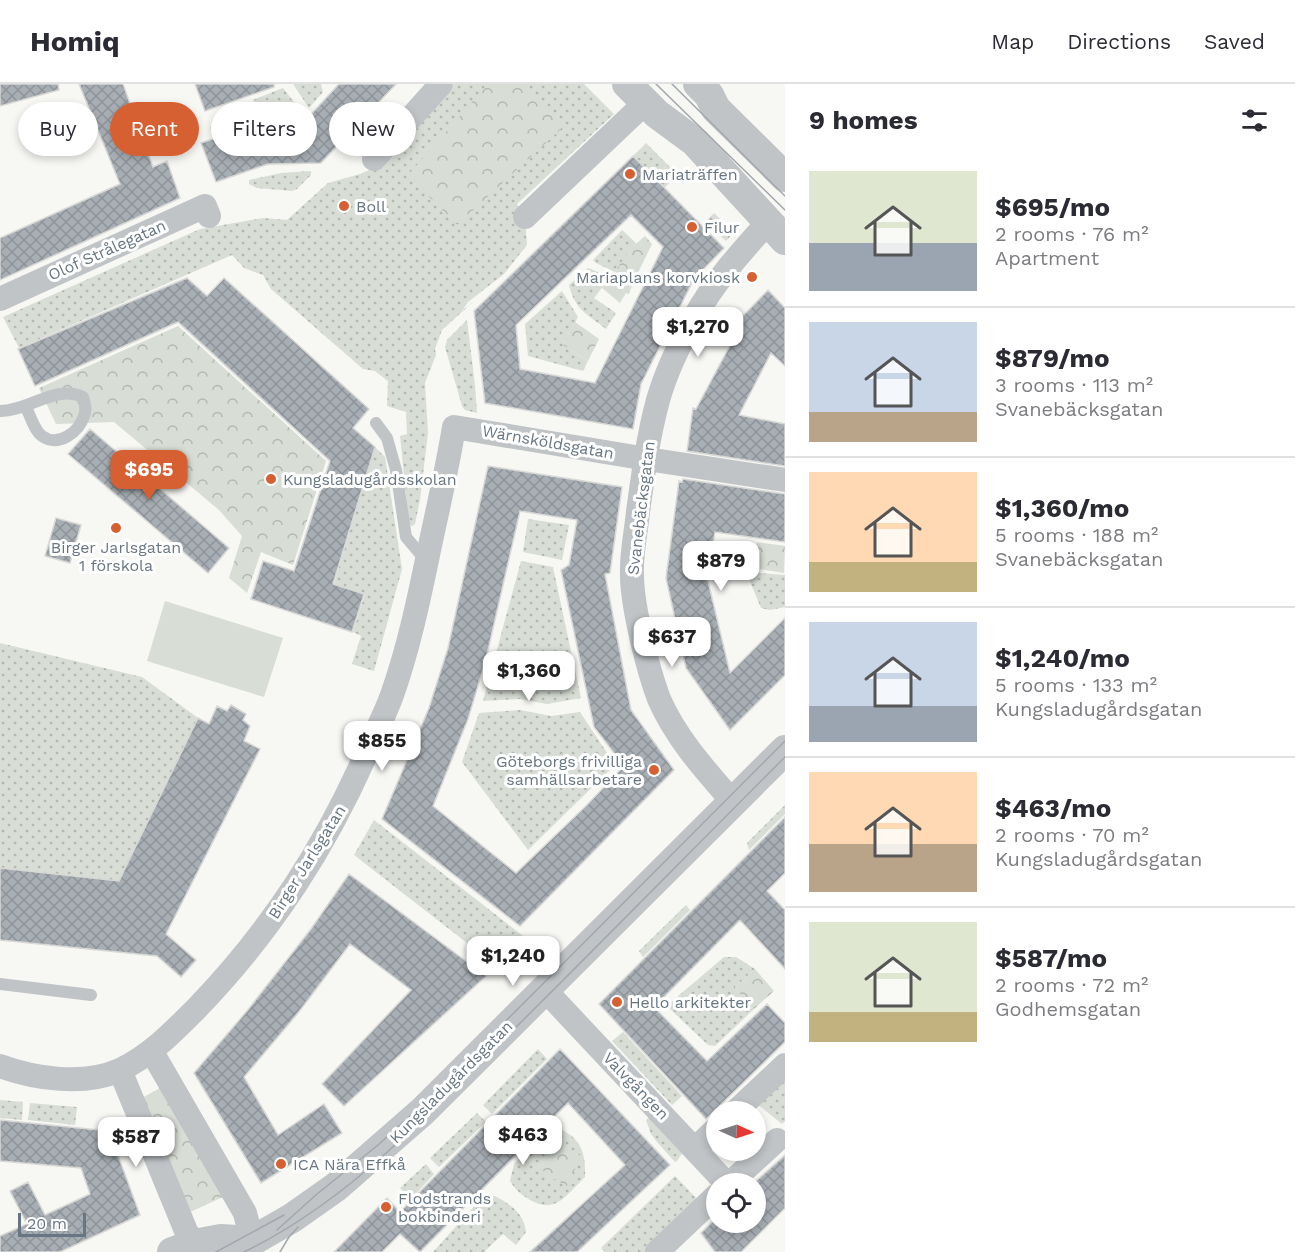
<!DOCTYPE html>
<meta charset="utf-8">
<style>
:root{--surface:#fff;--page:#f7f7f7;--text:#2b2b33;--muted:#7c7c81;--line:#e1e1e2;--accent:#d76033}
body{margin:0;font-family:"Work Sans",sans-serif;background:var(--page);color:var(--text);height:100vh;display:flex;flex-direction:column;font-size:22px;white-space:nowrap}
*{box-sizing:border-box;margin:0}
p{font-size:20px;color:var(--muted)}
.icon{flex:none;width:33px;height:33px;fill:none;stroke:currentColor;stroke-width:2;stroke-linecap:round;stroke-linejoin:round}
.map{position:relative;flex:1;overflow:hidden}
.panel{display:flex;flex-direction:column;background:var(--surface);width:510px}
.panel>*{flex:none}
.guide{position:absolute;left:18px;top:18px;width:570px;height:54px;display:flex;gap:12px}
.needle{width:39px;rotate:93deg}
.fabs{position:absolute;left:706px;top:1017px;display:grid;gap:12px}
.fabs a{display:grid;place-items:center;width:60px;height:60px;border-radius:50%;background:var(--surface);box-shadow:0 3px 9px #0003;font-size:30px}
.scale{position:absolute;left:18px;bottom:15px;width:68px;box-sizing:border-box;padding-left:6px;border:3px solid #687683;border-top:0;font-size:16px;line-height:21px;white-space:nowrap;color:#687683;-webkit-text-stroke:4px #fff;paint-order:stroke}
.price{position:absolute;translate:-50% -51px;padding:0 14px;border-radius:12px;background:#fff;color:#222;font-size:20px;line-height:39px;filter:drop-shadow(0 2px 3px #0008)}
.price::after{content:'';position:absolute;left:50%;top:36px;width:18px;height:14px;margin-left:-9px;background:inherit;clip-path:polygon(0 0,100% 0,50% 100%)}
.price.current{background:var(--accent);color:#fff}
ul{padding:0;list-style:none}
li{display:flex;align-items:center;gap:18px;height:150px;padding:0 24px}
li+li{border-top:2px solid var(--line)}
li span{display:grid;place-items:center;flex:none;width:168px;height:120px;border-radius:0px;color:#555}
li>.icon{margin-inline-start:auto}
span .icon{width:72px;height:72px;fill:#fffc;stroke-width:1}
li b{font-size:26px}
h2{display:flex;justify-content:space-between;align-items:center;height:72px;padding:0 24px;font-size:26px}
.pill{padding:0 21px;border-radius:27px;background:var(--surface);box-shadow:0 3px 9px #0003;font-size:21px;line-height:54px}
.pill.current{background:var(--accent);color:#fff}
header{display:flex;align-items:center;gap:36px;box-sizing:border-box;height:84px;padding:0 30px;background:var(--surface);border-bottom:2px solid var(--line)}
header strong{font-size:28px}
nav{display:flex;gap:33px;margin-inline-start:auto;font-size:21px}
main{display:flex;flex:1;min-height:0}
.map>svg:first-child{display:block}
.grass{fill:url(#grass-dots)}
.park{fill:url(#park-crowns)}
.pitch{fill:#d8ddd5}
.building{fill:url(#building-cross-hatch);stroke:#d8d8d6;stroke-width:1.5;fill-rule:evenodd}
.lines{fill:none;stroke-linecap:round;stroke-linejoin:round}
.service{stroke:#c0c4c7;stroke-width:12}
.minor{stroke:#c0c4c7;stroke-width:24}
.tertiary{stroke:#c0c4c7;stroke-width:30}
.tram{stroke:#a2a7ac;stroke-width:1.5}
.poi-dot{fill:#d76033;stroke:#fff;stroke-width:2}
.labels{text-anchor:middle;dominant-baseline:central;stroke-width:6;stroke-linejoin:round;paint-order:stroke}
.poi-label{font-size:16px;fill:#687683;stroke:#fff;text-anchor:start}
.street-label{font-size:16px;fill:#687683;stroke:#fff}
</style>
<header>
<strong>Homiq</strong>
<nav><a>Map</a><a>Directions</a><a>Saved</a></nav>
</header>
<main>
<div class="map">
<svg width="785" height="1168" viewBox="0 0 785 1168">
<defs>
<pattern id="grass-dots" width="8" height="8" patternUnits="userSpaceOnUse" patternTransform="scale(1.5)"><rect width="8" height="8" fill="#d8ddd5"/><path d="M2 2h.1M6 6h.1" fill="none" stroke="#b3b8b2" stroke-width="1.8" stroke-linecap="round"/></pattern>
<pattern id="park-crowns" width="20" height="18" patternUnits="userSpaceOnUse" patternTransform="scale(1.5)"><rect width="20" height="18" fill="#d8ddd5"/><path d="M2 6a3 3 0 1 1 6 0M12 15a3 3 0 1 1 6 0" fill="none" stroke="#b3b8b2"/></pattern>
<pattern id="building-cross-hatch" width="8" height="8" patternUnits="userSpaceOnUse" patternTransform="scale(1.5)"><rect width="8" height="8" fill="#a8afb4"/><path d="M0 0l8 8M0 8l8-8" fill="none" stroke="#8d9398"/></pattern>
</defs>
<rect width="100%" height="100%" fill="#f7f7f4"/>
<path class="grass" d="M 293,0 L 321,0 L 323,8 L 309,24 Z
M 454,0 L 584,0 L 614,30 L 517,120 L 525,133 L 527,161 L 504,190 L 468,218 L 462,227 L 474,217 L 442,246 L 435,265 L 436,271 L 425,299 L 428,349 L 420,416 L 415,440 L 412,442 L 409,440 L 400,352 L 407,350 L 406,328 L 387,322 L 388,297 L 375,287 L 363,285 L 271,205 L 263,191 L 244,184 L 232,171 L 19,264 L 3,233 L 200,145 L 263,134 L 287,136 L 328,99 L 360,90 L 376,83 Z
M 283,4 L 301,27 L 258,29 L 253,16 Z
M 646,59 L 678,91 L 664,104 L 633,72 Z
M 311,87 L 311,91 L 297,105 L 292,107 L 257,104 L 249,100 L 249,96 L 281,89 Z
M 714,129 L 734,148 L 726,157 L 705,138 Z
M 622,146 L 636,159 L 615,188 L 596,179 L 593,176 Z
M 588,184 L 610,193 L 594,214 L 616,229 L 606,245 C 587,230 575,226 569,201 Z
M 562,207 L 578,233 L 563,261 L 588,277 L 583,287 L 528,272 L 525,240 Z
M 467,236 L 475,301 L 477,329 L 465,326 L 462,322 L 445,263 L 447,256 Z
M 375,363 L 385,373 L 402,485 L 374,587 L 352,580 L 361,552 L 353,548 L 365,510 L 334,500 Z
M 528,435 L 569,441 L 562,476 L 523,468 Z
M 521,477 L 553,483 L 581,614 L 547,620 L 520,615 L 483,617 Z
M 746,488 L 785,491 L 785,523 L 770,526 L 761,524 Z
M 0,559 L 142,593 L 198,634 L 119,797 L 0,784 Z
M 520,626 L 551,632 L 580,628 L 615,681 L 528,766 L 462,678 L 479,629 Z
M 785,721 L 785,730 L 749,766 L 747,759 Z
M 374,736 L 532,859 L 503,887 L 354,771 Z
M 686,821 L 690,826 L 643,873 L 639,867 Z
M 724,873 L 736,873 L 755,885 L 735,903 L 754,925 L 715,962 L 708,961 L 670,925 L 670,919 Z
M 623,948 L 682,1012 L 672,1021 L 612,957 Z
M 538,965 L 547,975 L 492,1030 L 483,1021 Z
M 785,993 L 785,1037 L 782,1040 L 757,1020 Z
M 0,1016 L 23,1018 L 22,1036 L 0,1034 Z
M 30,1019 L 77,1023 L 75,1041 L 28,1036 Z
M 477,1029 L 486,1038 L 439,1083 L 430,1074 Z
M 651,1031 L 683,1068 L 677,1077 L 675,1078 L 657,1058 L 651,1050 L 646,1036 Z
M 559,1045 C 582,1054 586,1071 585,1093 C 567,1110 556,1131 530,1116 C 520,1110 516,1106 510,1097 L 514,1080 L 545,1048 Z
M 426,1080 L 434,1090 L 411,1115 L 400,1104 Z
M 675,1092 L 699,1117 L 645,1168 L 605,1168 L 601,1164 Z
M 495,1112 C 511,1121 524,1129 526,1148 L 516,1161 L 503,1150 L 484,1168 L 433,1168 L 478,1118 Z"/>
<path class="park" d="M 488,0 L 519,0 L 563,43 L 457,141 L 408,91 Z
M 52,39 L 60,63 L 42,69 L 35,44 Z
M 645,152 L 652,160 L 632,201 L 615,188 L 630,165 Z
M 575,238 L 599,255 L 588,277 L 563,261 Z
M 178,242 L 326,377 L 293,481 L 261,468 L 247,509 L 229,494 L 242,452 L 219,426 L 114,338 L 56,340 L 39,304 Z
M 757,458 L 785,462 L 784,489 L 753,484 Z
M 755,885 L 774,907 L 754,925 L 735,903 Z
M 160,1004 L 223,1113 L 188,1129 L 142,1014 Z
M 554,1062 L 564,1062 L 581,1072 L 567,1102 L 545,1090 L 541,1082 Z"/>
<path class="pitch" d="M 615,188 L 632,201 L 629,210 L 626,209 L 620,219 L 602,204 Z
M 165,517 L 283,554 L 264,613 L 147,577 Z"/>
<path class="building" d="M 0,0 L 58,0 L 59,6 L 0,22 Z
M 79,0 L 123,0 L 153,83 L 167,77 L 180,114 L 0,196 L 0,154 L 120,100 Z
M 195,0 L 274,0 L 274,3 L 205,27 Z
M 339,0 L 396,0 L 321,79 L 268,80 L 216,98 L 201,59 L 216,54 L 211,44 L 303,39 Z
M 633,72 L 724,164 L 694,195 L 641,300 L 633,345 L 485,319 L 474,227 ZM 631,131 L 663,163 L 595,299 L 520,285 L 516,241 Z
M 187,194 L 207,212 L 224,194 L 369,325 L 353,344 L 375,363 L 333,500 L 364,510 L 352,548 L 251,515 L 263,477 L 294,487 L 330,377 L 178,238 L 35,302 L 18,265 Z
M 768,206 L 785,224 L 785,282 L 771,269 L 739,331 L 785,340 L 785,382 L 687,367 L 693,324 L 696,325 L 742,239 L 739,236 Z
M 90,345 L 229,464 L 208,489 L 68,370 Z
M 488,382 L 622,403 L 610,489 L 605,490 L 631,626 L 674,686 L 520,842 L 382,735 L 429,624 L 448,564 ZM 520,427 L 577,436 L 569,481 L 561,486 L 594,643 L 624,682 L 587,721 L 516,789 L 433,722 L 468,635 L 486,575 Z
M 683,395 L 785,410 L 785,458 L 715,448 L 707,493 L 730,589 L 785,534 L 785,591 L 730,646 L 686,584 L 666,494 L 679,397 L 682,398 Z
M 56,434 L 81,441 L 70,479 L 45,472 Z
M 231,621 L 246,630 L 243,636 L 250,642 L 244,657 L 260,665 L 166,850 L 196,876 L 181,893 L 157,872 L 0,856 L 0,784 L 119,797 L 198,634 L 209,640 L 217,622 L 227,627 Z
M 785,733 L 785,789 L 767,807 L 785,826 L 785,885 L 740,836 L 654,923 L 707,977 L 767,920 L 785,939 L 785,958 L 706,1035 L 599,920 Z
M 349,790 L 486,892 L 344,1022 L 322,1000 L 411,906 L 350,860 L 298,929 L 244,993 L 278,1051 L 324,1020 L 342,1049 L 261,1099 L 194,989 L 247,927 L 311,845 Z
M 560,965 L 670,1081 L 577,1168 L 530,1168 L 625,1081 L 568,1019 L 420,1168 L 400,1150 L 382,1168 L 334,1168 L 387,1114 L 400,1128 Z
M 0,1036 L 109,1047 L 140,1131 L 60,1168 L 0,1168 L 0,1152 L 27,1140 L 10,1107 L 28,1098 L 45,1131 L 90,1110 L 81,1084 L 0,1077 Z
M 785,1071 L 785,1124 L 741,1168 L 715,1168 L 701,1149 L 712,1138 L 756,1138 L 756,1097 Z"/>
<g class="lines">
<path class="service" d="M 0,327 C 28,327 57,300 83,313 C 85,320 87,326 84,332 C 79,348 58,364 42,352 C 34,346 30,331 26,323
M 376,339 L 387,354 L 396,386 L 406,453 L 427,478
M 0,900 L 91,911"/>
<path class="minor" d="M 374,75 L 441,0
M 525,133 L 645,19
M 0,215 L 205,122 L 209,132
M 733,718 C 705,686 676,654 659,615 C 648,586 632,522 632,491 C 631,470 636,449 638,428 C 643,391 648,353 658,316 C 666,288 680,259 694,234 C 714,198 742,167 769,137
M 544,905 L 727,1100
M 152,968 L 245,1129 L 252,1157
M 0,982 C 35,995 84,1002 120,986 C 151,971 173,948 197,924 C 272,846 327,761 370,661 C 377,645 386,628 392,611 C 408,566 418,519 428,471 C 437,428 447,386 454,343 L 647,375 L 785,396
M 120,986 L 186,1147 L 194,1160 L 211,1166
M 735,1028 L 785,981
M 696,1064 L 717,1044
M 729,1100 L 777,1056
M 657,1168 L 717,1111"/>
<path class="tertiary" d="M 627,0 L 657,30 L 695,58 L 785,156
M 698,0 L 709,11 L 716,25 L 785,93
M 172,1168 L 194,1160 L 221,1155 L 252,1157 L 292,1134 L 336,1103 L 423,1027 L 785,666"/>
<path class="tram" d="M 656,0 L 785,126
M 672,0 L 785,112
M 277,1146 L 317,1110 L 378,1061 L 422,1021 L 785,657
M 216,1168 L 284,1131
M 244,1168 C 345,1119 421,1037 500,959 C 595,865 690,768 785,673
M 280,1168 L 289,1153 L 298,1143"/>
</g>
<g class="poi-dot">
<circle cx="630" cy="90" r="6"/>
<circle cx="344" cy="122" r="6"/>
<circle cx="692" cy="143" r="6"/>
<circle cx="752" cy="193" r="6"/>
<circle cx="271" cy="395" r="6"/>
<circle cx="116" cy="444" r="6"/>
<circle cx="654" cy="686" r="6"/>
<circle cx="617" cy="918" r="6"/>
<circle cx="281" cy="1080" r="6"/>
<circle cx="386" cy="1123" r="6"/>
</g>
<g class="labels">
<g class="poi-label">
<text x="642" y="90">Mariaträffen</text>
<text x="356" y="122">Boll</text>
<text x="704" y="143">Filur</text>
<text x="740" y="193" text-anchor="end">Mariaplans korvkiosk</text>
<text x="283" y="395">Kungsladugårdsskolan</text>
<text x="116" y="463" text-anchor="middle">Birger Jarlsgatan<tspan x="116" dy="18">1 förskola</tspan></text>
<text x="642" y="677" text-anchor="end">Göteborgs frivilliga<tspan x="642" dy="18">samhällsarbetare</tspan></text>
<text x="629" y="918">Hello arkitekter</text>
<text x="293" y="1080">ICA Nära Effkå</text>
<text x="398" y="1114">Flodstrands<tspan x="398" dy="18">bokbinderi</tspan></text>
</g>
<g class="street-label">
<text transform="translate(107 166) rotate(-24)">Olof Strålegatan</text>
<text transform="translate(548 358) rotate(10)">Wärnsköldsgatan</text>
<text transform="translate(641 424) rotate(-83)">Svanebäcksgatan</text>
<text transform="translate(307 778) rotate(-58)">Birger Jarlsgatan</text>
<text transform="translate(451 998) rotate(-45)">Kungsladugårdsgatan</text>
<text transform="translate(636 1002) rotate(46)">Valvgången</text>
</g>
</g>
</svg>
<div class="fabs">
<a><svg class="needle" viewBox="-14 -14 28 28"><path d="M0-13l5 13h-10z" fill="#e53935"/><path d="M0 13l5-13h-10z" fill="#7c7c81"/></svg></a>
<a><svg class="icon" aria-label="locate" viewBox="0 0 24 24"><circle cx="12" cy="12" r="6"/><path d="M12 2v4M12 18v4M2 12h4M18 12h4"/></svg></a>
</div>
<div class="scale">20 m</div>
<b class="price" style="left:698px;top:274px">$1,270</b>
<b class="price current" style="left:149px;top:417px">$695</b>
<b class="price" style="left:721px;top:508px">$879</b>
<b class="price" style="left:672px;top:584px">$637</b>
<b class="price" style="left:529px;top:618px">$1,360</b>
<b class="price" style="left:382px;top:688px">$855</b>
<b class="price" style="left:513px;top:903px">$1,240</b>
<b class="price" style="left:523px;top:1082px">$463</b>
<b class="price" style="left:136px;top:1084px">$587</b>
<div class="guide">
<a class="pill">Buy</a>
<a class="pill current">Rent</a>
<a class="pill">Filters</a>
<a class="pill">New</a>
</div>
</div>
<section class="panel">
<h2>9 homes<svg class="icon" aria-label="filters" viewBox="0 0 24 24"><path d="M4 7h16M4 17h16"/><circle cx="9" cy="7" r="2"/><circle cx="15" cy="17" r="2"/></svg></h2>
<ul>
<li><span style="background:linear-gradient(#dfe7d0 60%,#9aa5b1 0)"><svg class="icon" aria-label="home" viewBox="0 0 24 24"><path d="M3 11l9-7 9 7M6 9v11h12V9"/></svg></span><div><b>$695/mo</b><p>2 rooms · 76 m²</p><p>Apartment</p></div></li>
<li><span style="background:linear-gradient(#c9d6e8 75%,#b9a48a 0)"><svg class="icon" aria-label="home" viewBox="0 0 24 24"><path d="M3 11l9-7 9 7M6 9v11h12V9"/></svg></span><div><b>$879/mo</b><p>3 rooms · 113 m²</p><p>Svanebäcksgatan</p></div></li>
<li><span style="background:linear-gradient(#ffd9b3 75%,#c2b280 0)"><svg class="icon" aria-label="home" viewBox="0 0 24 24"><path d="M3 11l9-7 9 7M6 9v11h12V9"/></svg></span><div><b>$1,360/mo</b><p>5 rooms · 188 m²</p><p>Svanebäcksgatan</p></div></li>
<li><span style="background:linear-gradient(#c9d6e8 70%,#9aa5b1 0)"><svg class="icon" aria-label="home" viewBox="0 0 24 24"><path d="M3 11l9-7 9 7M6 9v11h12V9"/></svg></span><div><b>$1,240/mo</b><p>5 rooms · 133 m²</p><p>Kungsladugårdsgatan</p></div></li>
<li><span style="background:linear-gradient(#ffd9b3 60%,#b9a48a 0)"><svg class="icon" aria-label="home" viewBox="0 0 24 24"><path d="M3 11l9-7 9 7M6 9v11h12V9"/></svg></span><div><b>$463/mo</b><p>2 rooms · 70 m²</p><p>Kungsladugårdsgatan</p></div></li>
<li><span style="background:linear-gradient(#dfe7d0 75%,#c2b280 0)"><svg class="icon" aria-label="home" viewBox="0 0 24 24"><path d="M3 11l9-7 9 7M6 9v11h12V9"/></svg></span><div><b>$587/mo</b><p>2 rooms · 72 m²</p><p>Godhemsgatan</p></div></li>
</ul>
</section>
</main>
